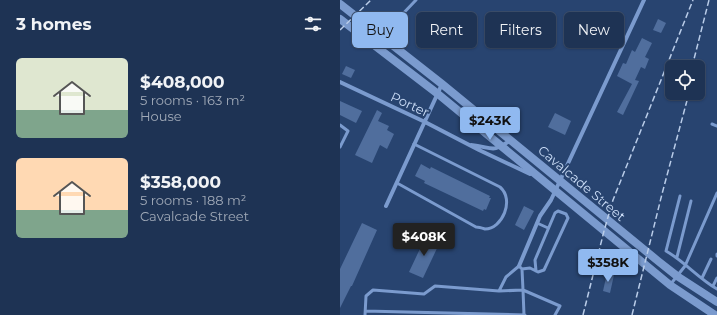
<!DOCTYPE html>
<meta charset="utf-8">
<style>
:root{--surface:#1e3354;--page:#263b5a;--text:#f1f3f6;--muted:#a1aab8;--line:#3c4e6b;--accent:#90b9f0}
body{margin:0;font-family:Montserrat,sans-serif;background:var(--page);color:var(--text);height:100vh;display:flex;flex-direction:column;font-size:15px;white-space:nowrap}
*{box-sizing:border-box;margin:0}
p{font-size:13px;color:var(--muted)}
.icon{flex:none;width:22px;height:22px;fill:none;stroke:currentColor;stroke-width:2;stroke-linecap:round;stroke-linejoin:round}
.map{position:relative;flex:1;overflow:hidden}
.details{display:flex;flex-direction:column;background:var(--surface);width:340px}
.details>*{flex:none}
.hud{position:absolute;left:12px;top:12px;width:305px;height:36px;display:flex;gap:8px}
.fabs{position:absolute;left:325px;top:60px;display:grid;gap:8px}
.fabs a{display:grid;place-items:center;width:40px;height:40px;border-radius:6px;background:var(--surface);box-shadow:0 1px 3px #0004,0 0 0 1px var(--line);font-size:20px}
.price{position:absolute;translate:-50% -34px;padding:0 9px;border-radius:4px;background:var(--accent);color:#111;font-size:13px;line-height:26px;filter:drop-shadow(0 1px 2px #0008)}
.price::after{content:'';position:absolute;left:50%;top:24px;width:12px;height:9px;margin-left:-6px;background:inherit;clip-path:polygon(0 0,100% 0,50% 100%)}
.price.current{background:#222;color:#fff}
ul{padding:0;list-style:none}
li{display:flex;align-items:center;gap:12px;height:100px;padding:0 16px}
li span{display:grid;place-items:center;flex:none;width:112px;height:80px;border-radius:6px;color:#555}
li>.icon{margin-inline-start:auto}
span .icon{width:48px;height:48px;fill:#fffc;stroke-width:1}
li b{font-size:17px}
h2{display:flex;justify-content:space-between;align-items:center;height:48px;padding:0 16px;font-size:17px}
.pill{padding:0 14px;border-radius:6px;background:var(--surface);box-shadow:0 1px 3px #0004,0 0 0 1px var(--line);font-size:14px;line-height:36px}
.pill.current{background:var(--accent);color:#111}
main{display:flex;flex:1;min-height:0}
.map>svg:first-child{display:block}
.building{fill:#506e9d}
.lines{fill:none;stroke-linecap:round;stroke-linejoin:round}
.service{stroke:#7b9bce;stroke-width:3}
.minor{stroke:#7b9bce;stroke-width:4}
.secondary{stroke:#7b9bce;stroke-width:8}
.rail{stroke:#bacde9;stroke-width:1.5;stroke-dasharray:6 3;stroke-linecap:butt}
.labels{text-anchor:middle;dominant-baseline:central;stroke-width:4;stroke-linejoin:round;paint-order:stroke}
.street-label{font-size:13px;fill:#ccdef8;stroke:#284470}
</style>
<main>
<section class="details">
<h2>3 homes<svg class="icon" aria-label="filters" viewBox="0 0 24 24"><path d="M4 7h16M4 17h16"/><circle cx="9" cy="7" r="2"/><circle cx="15" cy="17" r="2"/></svg></h2>
<ul>
<li><span style="background:linear-gradient(#dfe7d0 65%,#7fa58c 0)"><svg class="icon" aria-label="home" viewBox="0 0 24 24"><path d="M3 11l9-7 9 7M6 9v11h12V9"/></svg></span><div><b>$408,000</b><p>5 rooms · 163 m²</p><p>House</p></div></li>
<li><span style="background:linear-gradient(#ffd9b3 65%,#7fa58c 0)"><svg class="icon" aria-label="home" viewBox="0 0 24 24"><path d="M3 11l9-7 9 7M6 9v11h12V9"/></svg></span><div><b>$358,000</b><p>5 rooms · 188 m²</p><p>Cavalcade Street</p></div></li>
</ul>
</section>
<div class="map">
<svg width="377" height="315" viewBox="0 0 377 315">
<rect width="100%" height="100%" fill="#284470"/>
<path class="building" d="M 318,19 L 326,23 L 321,33 L 313,30 Z
M 302,38 L 312,43 L 305,57 L 309,59 L 305,69 L 301,67 L 295,80 L 299,81 L 283,115 L 277,112 L 292,84 L 277,76 L 283,63 L 286,64 L 292,50 L 295,52 Z
M 6,66 L 15,70 L 11,78 L 2,74 Z
M 0,101 L 22,111 L 16,123 L 0,115 Z
M 37,110 L 42,113 L 38,121 L 49,126 L 47,130 L 54,134 L 47,149 L 40,145 L 32,163 L 15,155 Z
M 215,113 L 231,121 L 225,135 L 208,127 Z
M 81,164 L 90,169 L 91,167 L 150,196 L 149,198 L 151,198 L 146,210 L 144,209 L 143,211 L 84,183 L 85,181 L 75,176 Z
M 184,206 L 194,211 L 184,230 L 175,225 Z
M 22,223 L 37,230 L 12,286 L 11,286 L 0,308 L 0,269 Z
M 86,236 L 100,242 L 83,278 L 69,272 Z
M 267,273 L 274,275 L 270,293 L 263,291 Z"/>
<g class="lines">
<path class="service" d="M 46,39 L 55,22 L 76,0
M 372,124 L 377,126
M 0,125 L 8,131 L 0,147
M 57,183 L 136,227 C 139,227 142,228 145,229 C 162,229 175,200 160,187 L 74,144
M 340,196 L 326,251 C 344,261 358,278 377,289
M 197,223 L 208,228
M 377,254 L 377,256
M 337,257 L 351,201
M 182,269 L 190,268 L 198,272 L 204,270 L 228,218 L 226,214 L 218,211 L 215,213 L 195,260 L 196,271
M 362,278 L 371,259
M 330,285 L 345,266 L 377,193
M 373,286 L 377,278
M 159,291 L 183,290 L 184,315
M 25,311 L 185,315
M 25,315 L 26,296 L 33,290 L 84,294 L 95,286 L 159,291 L 166,277 L 179,266 L 182,269 L 183,290 L 220,306 L 215,315"/>
<path class="minor" d="M 0,82 L 85,122 L 139,150 L 190,174
M 131,145 C 153,147 151,154 171,140
M 46,206 L 102,84
M 179,266 L 200,216 L 211,200 L 304,0"/>
<path class="secondary" d="M 0,4 L 102,84 L 318,261 L 337,276 L 377,302
M 0,19 L 98,94 L 330,285 L 375,315"/>
<path class="rail" d="M 0,30 L 31,0
M 352,67 L 369,0
M 243,315 L 264,231 L 273,200 L 353,0
M 292,315 L 322,194 L 349,93"/>
</g>
<g class="labels">
<g class="street-label">
<text transform="translate(70 104) rotate(25)">Porter</text>
<text transform="translate(242 183) rotate(40)">Cavalcade Street</text>
</g>
</g>
</svg>
<div class="fabs">
<a><svg class="icon" aria-label="locate" viewBox="0 0 24 24"><circle cx="12" cy="12" r="6"/><path d="M12 2v4M12 18v4M2 12h4M18 12h4"/></svg></a>
</div>
<b class="price" style="left:150px;top:141px">$243K</b>
<b class="price current" style="left:84px;top:257px">$408K</b>
<b class="price" style="left:268px;top:283px">$358K</b>
<div class="hud">
<a class="pill current">Buy</a>
<a class="pill">Rent</a>
<a class="pill">Filters</a>
<a class="pill">New</a>
</div>
</div>
</main>
